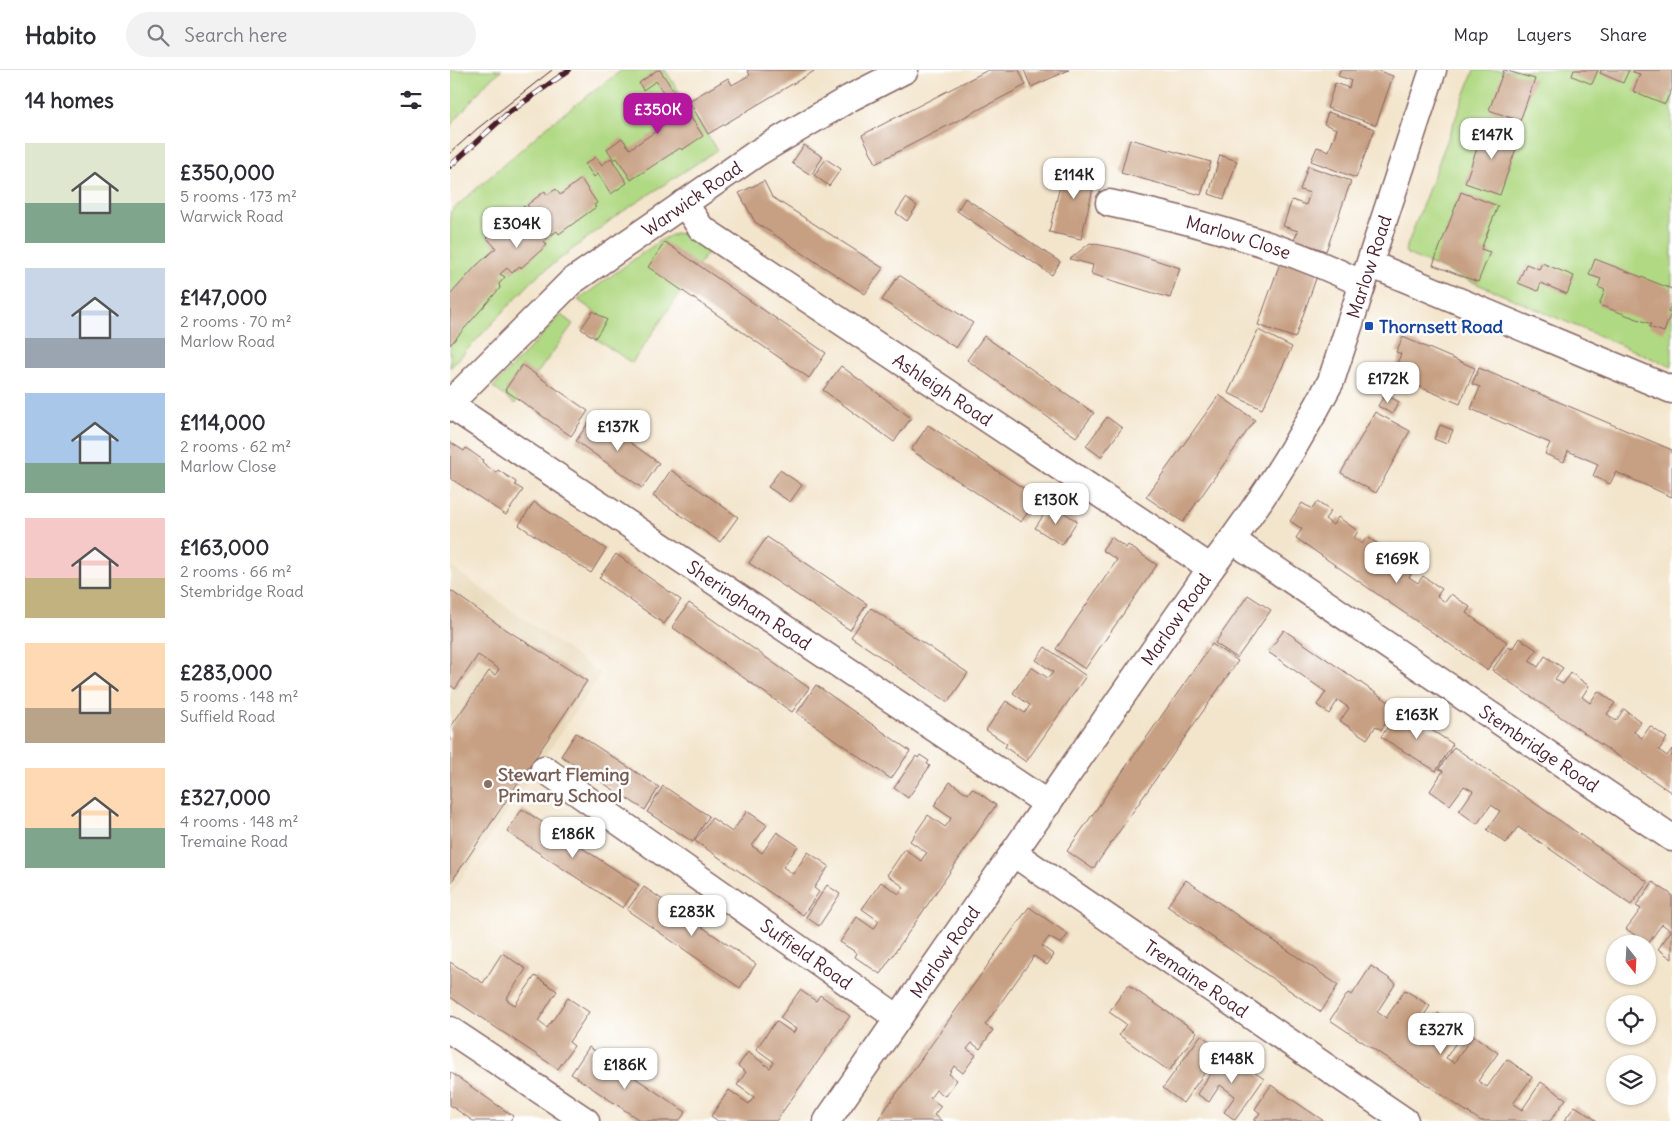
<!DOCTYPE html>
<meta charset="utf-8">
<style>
:root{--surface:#fff;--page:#f2f2f3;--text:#2b2b33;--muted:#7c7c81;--line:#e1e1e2;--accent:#b5179e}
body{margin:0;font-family:Delius,sans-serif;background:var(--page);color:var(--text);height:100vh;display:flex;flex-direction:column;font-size:19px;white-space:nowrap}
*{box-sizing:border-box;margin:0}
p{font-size:16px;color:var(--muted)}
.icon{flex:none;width:28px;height:28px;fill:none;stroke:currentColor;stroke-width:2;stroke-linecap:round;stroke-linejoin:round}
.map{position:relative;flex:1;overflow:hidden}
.details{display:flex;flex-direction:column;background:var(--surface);width:450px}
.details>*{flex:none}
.needle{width:32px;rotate:162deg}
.buttons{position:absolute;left:1156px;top:865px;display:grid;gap:10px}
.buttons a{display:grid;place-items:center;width:50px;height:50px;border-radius:50%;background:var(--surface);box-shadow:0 1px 4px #0004;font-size:25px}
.price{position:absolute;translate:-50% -42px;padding:0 11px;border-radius:10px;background:#fff;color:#222;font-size:16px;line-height:32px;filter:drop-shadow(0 1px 2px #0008)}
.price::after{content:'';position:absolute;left:50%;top:30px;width:15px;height:11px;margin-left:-8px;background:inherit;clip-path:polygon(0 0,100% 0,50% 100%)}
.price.on{background:var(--accent);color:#fff}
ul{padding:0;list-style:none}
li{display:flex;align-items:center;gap:15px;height:125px;padding:0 25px}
li span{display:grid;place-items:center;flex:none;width:140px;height:100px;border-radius:0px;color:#555}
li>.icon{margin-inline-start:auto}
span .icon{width:60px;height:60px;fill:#fffc;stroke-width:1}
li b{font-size:21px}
h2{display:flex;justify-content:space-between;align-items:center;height:60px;padding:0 25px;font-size:21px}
header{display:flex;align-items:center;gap:30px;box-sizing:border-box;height:70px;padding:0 25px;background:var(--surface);border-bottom:1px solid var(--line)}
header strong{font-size:24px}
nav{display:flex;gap:28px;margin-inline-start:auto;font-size:18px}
.search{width:350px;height:45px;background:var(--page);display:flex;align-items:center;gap:12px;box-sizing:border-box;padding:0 18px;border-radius:28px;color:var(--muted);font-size:19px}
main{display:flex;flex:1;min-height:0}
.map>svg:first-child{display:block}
.built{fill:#e8d9ba}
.green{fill:#b0d983;stroke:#7d7c57}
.building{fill:#c7a083}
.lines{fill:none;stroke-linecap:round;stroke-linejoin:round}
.minor-casing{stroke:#856463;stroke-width:29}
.minor{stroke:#fff;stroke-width:26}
.tram{stroke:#4a1f2b;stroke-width:1}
.rail-casing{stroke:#4a1f2b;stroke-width:5.5}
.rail{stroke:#fff;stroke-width:4;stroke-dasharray:11;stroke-linecap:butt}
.transit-dot{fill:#1a4fb4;stroke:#fff;stroke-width:2}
.education-dot{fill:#8d6e63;stroke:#fff;stroke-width:2}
.labels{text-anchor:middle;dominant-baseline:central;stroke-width:5;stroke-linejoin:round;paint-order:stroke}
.street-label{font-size:18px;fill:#4a1f2b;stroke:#fff}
.transit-label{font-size:18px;font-weight:bold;fill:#164399;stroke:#fff;text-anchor:start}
.education-label{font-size:18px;font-weight:bold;fill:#785e54;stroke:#fff;text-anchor:start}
</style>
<header>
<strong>Habito</strong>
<div class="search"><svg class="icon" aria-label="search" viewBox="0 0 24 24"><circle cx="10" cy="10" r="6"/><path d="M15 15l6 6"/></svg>Search here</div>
<nav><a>Map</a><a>Layers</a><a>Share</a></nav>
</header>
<main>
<section class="details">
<h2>14 homes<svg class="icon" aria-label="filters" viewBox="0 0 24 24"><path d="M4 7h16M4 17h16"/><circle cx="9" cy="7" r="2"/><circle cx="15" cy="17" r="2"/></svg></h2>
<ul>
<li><span style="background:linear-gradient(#dfe7d0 60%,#7fa58c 0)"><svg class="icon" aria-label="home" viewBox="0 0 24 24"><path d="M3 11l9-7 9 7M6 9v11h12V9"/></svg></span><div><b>£350,000</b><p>5 rooms · 173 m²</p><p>Warwick Road</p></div></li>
<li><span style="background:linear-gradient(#c9d6e8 70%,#9aa5b1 0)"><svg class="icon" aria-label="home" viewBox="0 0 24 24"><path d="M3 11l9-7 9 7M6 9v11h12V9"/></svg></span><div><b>£147,000</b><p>2 rooms · 70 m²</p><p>Marlow Road</p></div></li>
<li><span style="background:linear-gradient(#a9c7e8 70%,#7fa58c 0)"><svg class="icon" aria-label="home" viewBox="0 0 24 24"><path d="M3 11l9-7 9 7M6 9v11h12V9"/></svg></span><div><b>£114,000</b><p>2 rooms · 62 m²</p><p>Marlow Close</p></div></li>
<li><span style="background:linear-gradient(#f6c9c9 60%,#c2b280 0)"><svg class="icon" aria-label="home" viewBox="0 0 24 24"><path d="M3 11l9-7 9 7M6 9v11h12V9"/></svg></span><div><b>£163,000</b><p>2 rooms · 66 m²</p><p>Stembridge Road</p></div></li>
<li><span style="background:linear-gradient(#ffd9b3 65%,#b9a48a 0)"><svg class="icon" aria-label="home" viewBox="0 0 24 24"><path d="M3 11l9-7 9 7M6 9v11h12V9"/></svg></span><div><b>£283,000</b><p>5 rooms · 148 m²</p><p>Suffield Road</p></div></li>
<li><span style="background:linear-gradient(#ffd9b3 60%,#7fa58c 0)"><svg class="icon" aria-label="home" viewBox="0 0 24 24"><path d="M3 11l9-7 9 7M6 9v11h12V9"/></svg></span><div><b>£327,000</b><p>4 rooms · 148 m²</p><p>Tremaine Road</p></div></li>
</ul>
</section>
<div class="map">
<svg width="1222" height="1051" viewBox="0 0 1222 1051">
<rect width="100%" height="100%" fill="#fff"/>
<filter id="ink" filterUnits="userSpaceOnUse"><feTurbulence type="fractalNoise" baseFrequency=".02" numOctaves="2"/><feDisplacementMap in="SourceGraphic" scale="10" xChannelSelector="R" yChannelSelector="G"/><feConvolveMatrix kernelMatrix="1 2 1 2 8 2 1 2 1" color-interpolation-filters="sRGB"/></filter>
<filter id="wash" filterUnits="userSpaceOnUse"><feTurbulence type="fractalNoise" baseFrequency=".0096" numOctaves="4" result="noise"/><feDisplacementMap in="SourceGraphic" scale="20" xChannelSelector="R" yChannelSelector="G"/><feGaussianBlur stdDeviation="1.12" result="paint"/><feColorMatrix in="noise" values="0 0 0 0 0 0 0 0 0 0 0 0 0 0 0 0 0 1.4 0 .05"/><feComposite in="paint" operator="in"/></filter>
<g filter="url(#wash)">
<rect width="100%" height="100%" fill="#f3e5cc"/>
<path class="built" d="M 0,496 L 151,604 L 0,825 Z"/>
<path class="green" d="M 0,0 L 52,0 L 38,11 L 0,56 Z
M 172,0 L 215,0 L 267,80 L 166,146 L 86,207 L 0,298 L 0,142 L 100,54 Z
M 1024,0 L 1222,0 L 1222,297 L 957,184 L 955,181 Z
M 225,163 L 241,165 L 260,179 L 182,293 L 145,268 L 156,250 L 128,230 L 208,172 Z
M 111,245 L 123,254 L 65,334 L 43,317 Z"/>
<g id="blocks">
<path class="building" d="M 207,0 L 210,0 L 253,66 L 232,80 L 230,78 L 181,110 L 167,88 L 164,90 L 157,79 L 172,68 L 180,79 L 228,46 L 206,11 L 193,20 L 189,13 Z
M 297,0 L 366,0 L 258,64 L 239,31 L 278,8 L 282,15 L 300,5 Z
M 538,0 L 569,0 L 576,15 L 426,93 L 412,65 Z
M 574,0 L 619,0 L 581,17 Z
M 890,0 L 926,0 L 943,6 L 926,55 L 877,38 L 885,13 L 899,18 L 901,10 L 888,6 Z
M 1054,0 L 1085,9 L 1070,51 L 1039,40 Z
M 1124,0 L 1148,0 L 1142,14 L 1122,6 Z
M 1151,0 L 1179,0 L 1173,13 L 1150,3 Z
M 1184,0 L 1222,0 L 1222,19 L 1215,34 L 1183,21 L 1190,4 L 1183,2 Z
M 878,42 L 925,59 L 906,108 L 861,91 L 867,77 L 879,81 L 887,59 L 874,54 Z
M 1035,55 L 1070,67 L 1050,125 L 1015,113 Z
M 680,69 L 761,92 L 751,125 L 671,103 Z
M 354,75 L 373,87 L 361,105 L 342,93 Z
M 770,85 L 787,91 L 774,129 L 759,124 Z
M 146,87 L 152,95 L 161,88 L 177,113 L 161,124 L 148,104 L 144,107 L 135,94 Z
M 376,89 L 391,99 L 379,116 L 364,105 Z
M 616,90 L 648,97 L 631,169 L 599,162 Z
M 858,96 L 901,111 L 876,181 L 844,170 L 848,161 L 833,156 L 842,130 L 856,135 L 860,123 L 850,120 Z
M 131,109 L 147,133 L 144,135 L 146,137 L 109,164 L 107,161 L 100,166 L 94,171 L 97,175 L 71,198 L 70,196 L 62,203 L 57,198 L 50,204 L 55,207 L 49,214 L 50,218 L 0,275 L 0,225 L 26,196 L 46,178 L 37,168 L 74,136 L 98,163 L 77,135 L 95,121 L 97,125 L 106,119 L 110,125 Z
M 314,111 L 322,127 L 433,198 L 415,224 L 305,152 L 289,123 Z
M 1011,122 L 1048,136 L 1031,179 L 1040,182 L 1028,212 L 983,195 Z
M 456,128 L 467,136 L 457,151 L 446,143 Z
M 515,128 L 610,192 L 602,205 L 507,141 Z
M 215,172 L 376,283 L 359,308 L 198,197 Z
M 640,173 L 671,179 L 730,198 L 720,228 L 641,204 L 643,195 L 620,189 Z
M 1145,189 L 1222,219 L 1222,232 L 1218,242 L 1221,243 L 1214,262 L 1199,257 L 1201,254 L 1149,235 L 1155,220 L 1148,217 L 1151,209 L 1139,205 Z
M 831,190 L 868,203 L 845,268 L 808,255 Z
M 1092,193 L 1124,206 L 1117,224 L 1091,213 L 1088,221 L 1068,213 L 1076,194 L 1089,199 Z
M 449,205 L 523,253 L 506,278 L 432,230 Z
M 143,241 L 157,250 L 145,268 L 131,259 Z
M 808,260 L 842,277 L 812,339 L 778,323 Z
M 534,266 L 644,343 L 626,367 L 517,290 Z
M 953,267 L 1025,298 L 1010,334 L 942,305 L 951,284 L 946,282 Z
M 72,295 L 138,341 L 121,366 L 55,320 Z
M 391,296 L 461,348 L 444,372 L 373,320 Z
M 1029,298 L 1222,380 L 1222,427 L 1166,402 L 1160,414 L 1143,406 L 1148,394 L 1118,381 L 1114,392 L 1095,384 L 1100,373 L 1021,339 L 1030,317 L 1022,314 Z
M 935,324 L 949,332 L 942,344 L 928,336 Z
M 769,325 L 805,350 L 733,452 L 696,427 Z
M 925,342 L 960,361 L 926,423 L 891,403 Z
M 143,346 L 209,393 L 192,418 L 126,371 Z
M 657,347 L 672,358 L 651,387 L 636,376 Z
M 478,355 L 588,428 L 571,452 L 461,380 Z
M 990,355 L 1003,360 L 997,374 L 984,369 Z
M 0,372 L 14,381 L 16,378 L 33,390 L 32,392 L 46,403 L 48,400 L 66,412 L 65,415 L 73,420 L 56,445 L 0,408 Z
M 221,400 L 288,447 L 270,472 L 203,426 Z
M 330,400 L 352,415 L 340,432 L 318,417 Z
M 84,432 L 156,479 L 141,503 L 69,455 Z
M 867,432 L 881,441 L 875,449 L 883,455 L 888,447 L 908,461 L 904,468 L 912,474 L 917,467 L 936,479 L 931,487 L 940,493 L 945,486 L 964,500 L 959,507 L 968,513 L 973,506 L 992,519 L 987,526 L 995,532 L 1001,524 L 1020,537 L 1016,543 L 1057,572 L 1037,600 L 846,468 L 852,459 L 840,451 L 852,433 L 862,439 Z
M 601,434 L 627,451 L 612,475 L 585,458 Z
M 317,467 L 417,534 L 400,560 L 299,493 Z
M 661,467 L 676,478 L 678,475 L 707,495 L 635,599 L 606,579 L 667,490 L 652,480 Z
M 166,484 L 231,530 L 214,554 L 149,508 Z
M 0,520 L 49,555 L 137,611 L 0,814 L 0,658 L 39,601 L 45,605 L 49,599 L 28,585 L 5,619 L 0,615 Z
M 798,525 L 821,540 L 787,588 L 765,573 Z
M 239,533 L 359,618 L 342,642 L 222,557 Z
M 421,538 L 518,603 L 498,632 L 401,567 Z
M 834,560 L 946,637 L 931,660 L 926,656 L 917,669 L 890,651 L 899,638 L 888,630 L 879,644 L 867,635 L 876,622 L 818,582 Z
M 1069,568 L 1087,580 L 1079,591 L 1084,594 L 1088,597 L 1095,586 L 1113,598 L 1105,609 L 1109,612 L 1113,614 L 1121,603 L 1139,616 L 1132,627 L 1140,633 L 1148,621 L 1165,633 L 1157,644 L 1166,651 L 1174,639 L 1191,652 L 1184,662 L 1192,668 L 1200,656 L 1217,668 L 1209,680 L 1217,686 L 1222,679 L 1222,723 L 1042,600 L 1058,577 L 1062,579 Z
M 762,574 L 788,591 L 643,799 L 617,781 Z
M 595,577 L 636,606 L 576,692 L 555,677 L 557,674 L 536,660 L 556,631 L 575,643 L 580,635 L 563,623 L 581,597 L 598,608 L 600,606 L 603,602 L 586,590 Z
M 366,615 L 460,681 L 441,709 L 347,643 Z
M 949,639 L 1003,674 L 986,701 L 931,667 Z
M 126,663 L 209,717 L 195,740 L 111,686 Z
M 1004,677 L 1198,812 L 1181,835 L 1068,757 L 1056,773 L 1037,760 L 1050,741 L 1041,735 L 1027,754 L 1009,741 L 1023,721 L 1014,716 L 1000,735 L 980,721 L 993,701 L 989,699 Z
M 470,685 L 479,691 L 477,694 L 480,696 L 458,728 L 444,718 L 466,686 L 468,688 Z
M 500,712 L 518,724 L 522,718 L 546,735 L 430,904 L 405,887 L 407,883 L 390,872 L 407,847 L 424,859 L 427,854 L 429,851 L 412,839 L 431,812 L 449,824 L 454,817 L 437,805 L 455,779 L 471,791 L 474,786 L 477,783 L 460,771 L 478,745 L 495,757 L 499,752 L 501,748 L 484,736 Z
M 213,716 L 259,746 L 243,772 L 197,742 Z
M 72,739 L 189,815 L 173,838 L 57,762 Z
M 297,741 L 317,755 L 302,776 L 308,780 L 312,783 L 327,762 L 348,776 L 333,797 L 343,804 L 358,782 L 379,796 L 364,818 L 369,822 L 353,845 L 245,771 L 262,748 L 282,762 Z
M 736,810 L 888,915 L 871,942 L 717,836 Z
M 1203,812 L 1222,825 L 1222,889 L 1208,879 L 1221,861 L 1216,857 L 1212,854 L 1198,874 L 1176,859 L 1191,839 L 1186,836 Z
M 377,815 L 390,824 L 369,856 L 356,847 Z
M 194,817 L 306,894 L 290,918 L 177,840 Z
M 579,837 L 618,864 L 611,874 L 599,867 L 592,876 L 604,885 L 597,895 L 584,886 L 535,955 L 543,960 L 530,979 L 522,973 L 517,979 L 526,985 L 513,1003 L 504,996 L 499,1004 L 507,1010 L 495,1026 L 486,1020 L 480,1028 L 491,1036 L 484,1045 L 492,1051 L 427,1051 Z
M 52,883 L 76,899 L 56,929 L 60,932 L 65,935 L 85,906 L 107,921 L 88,951 L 97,958 L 118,928 L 139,942 L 119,972 L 124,976 L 108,999 L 0,927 L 0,892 L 33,913 Z
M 921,896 L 946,913 L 927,942 L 936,948 L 955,920 L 980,936 L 961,965 L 970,971 L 988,943 L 1014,960 L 996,988 L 1004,993 L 1023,965 L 1048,983 L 1028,1011 L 1037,1017 L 1057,989 L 1082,1007 L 1063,1034 L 1072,1040 L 1091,1012 L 1116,1029 L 1100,1051 L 1031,1051 L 880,950 L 898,923 L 902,925 Z
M 678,915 L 747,962 L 719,1001 L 669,965 L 676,954 L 659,942 Z
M 350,920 L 366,931 L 370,925 L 400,946 L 326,1051 L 268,1051 L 261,1046 L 279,1020 L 299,1034 L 304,1027 L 287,1015 L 296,1002 L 288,996 L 298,982 L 320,998 L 324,992 L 306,979 L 326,951 L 343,963 L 346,959 L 330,948 Z
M 751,965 L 771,980 L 733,1033 L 713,1018 Z
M 139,977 L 236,1042 L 229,1051 L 191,1051 L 121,1004 Z
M 775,982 L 814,1009 L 785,1050 L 774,1042 L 785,1026 L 777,1020 L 770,1015 L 759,1032 L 747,1024 Z
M 0,1002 L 63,1046 L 60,1051 L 23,1051 L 0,1035 Z
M 821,1015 L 850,1035 L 874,1051 L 804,1051 L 810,1043 L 805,1039 Z
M 1125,1036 L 1139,1045 L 1147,1051 L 1114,1051 Z"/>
</g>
</g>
<g filter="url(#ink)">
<use href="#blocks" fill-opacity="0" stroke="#856463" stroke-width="1"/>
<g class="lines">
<defs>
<g id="minor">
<path id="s1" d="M 234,133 L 251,158 L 761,498"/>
<path id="s2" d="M 659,133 C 748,152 831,174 913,214"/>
<path d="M 920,194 L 1222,320"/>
<path id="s3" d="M 0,333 L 121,212 L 307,83 L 400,28 L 455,0"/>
<path id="s4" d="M 0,335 L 598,734"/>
<path id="s5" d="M 782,470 L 1222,768"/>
<path id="s6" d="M 94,699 L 448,948"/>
<path id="s7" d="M 563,783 L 955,1051"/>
<path d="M 0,960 L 136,1051"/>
<path id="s8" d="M 377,1051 L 761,498 C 806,440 847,376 881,311 L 983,0"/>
</g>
</defs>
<use href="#minor" class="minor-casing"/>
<use href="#minor" class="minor"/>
<path class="tram" d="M 0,83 L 28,58 L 102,0"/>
<defs>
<path id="rail" d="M 0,96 L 57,44 L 119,0"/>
</defs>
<use href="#rail" class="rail-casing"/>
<use href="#rail" class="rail"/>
</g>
</g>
<rect class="transit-dot" x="914" y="251" width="10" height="10" rx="2.5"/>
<circle class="education-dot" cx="38" cy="714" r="5"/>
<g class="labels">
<g class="street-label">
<text stroke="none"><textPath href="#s3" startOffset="318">Warwick Road</textPath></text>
<text stroke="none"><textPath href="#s2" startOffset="134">Marlow Close</textPath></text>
<text stroke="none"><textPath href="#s8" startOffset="1016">Marlow Road</textPath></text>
<text stroke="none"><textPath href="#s1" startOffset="321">Ashleigh Road</textPath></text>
<text stroke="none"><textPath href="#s4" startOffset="360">Sheringham Road</textPath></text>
<text stroke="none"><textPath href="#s8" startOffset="611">Marlow Road</textPath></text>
<text stroke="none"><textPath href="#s5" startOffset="371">Stembridge Road</textPath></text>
<text stroke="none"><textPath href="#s8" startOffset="206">Marlow Road</textPath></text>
<text stroke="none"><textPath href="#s6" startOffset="321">Suffield Road</textPath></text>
<text stroke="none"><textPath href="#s7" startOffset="222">Tremaine Road</textPath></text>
</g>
<g class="transit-label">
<text x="929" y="256">Thornsett Road</text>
</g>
<g class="education-label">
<text x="48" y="704">Stewart Fleming<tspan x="48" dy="21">Primary School</tspan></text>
</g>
</g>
</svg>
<div class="buttons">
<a><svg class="needle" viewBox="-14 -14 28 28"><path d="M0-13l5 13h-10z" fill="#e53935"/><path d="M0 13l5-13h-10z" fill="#7c7c81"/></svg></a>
<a><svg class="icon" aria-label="locate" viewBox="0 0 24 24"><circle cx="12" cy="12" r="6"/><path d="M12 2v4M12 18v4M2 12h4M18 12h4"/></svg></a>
<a><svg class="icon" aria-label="layers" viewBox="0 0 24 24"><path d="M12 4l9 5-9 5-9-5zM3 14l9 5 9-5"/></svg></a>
</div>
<b class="price on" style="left:208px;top:65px">£350K</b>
<b class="price" style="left:1042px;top:90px">£147K</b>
<b class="price" style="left:624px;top:130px">£114K</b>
<b class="price" style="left:67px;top:179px">£304K</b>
<b class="price" style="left:938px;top:334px">£172K</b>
<b class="price" style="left:168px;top:382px">£137K</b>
<b class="price" style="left:606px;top:455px">£130K</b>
<b class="price" style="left:947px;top:514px">£169K</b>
<b class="price" style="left:967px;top:670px">£163K</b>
<b class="price" style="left:123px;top:789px">£186K</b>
<b class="price" style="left:242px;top:867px">£283K</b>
<b class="price" style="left:991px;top:985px">£327K</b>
<b class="price" style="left:782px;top:1014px">£148K</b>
<b class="price" style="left:175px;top:1020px">£186K</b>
</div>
</main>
